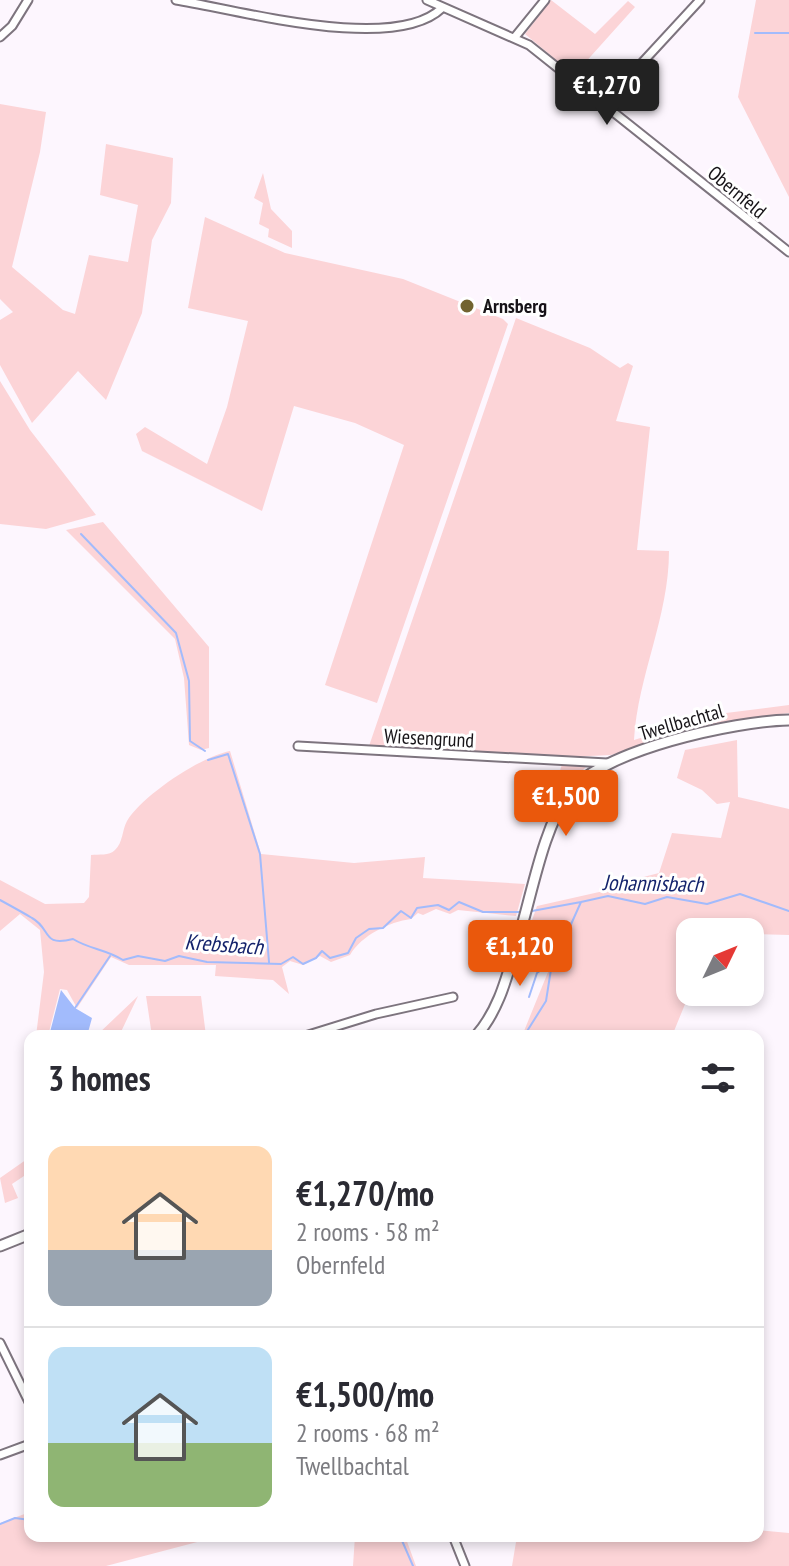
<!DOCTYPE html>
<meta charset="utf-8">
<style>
:root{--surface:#fff;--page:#f7f7f7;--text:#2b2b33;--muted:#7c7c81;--line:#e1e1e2;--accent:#ea580c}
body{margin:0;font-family:"PT Sans Narrow",sans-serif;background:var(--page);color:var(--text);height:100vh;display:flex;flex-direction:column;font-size:30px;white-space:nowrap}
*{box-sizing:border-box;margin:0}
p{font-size:26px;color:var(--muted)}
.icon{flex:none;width:44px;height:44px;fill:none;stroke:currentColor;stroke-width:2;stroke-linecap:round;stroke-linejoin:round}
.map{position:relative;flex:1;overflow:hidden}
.sheet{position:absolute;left:24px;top:1030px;width:740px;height:512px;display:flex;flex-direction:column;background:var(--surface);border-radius:16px;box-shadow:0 4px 12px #0003}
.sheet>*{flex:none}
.needle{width:52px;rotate:47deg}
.buttons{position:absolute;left:676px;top:918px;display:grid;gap:16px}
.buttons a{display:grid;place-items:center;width:88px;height:88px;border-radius:16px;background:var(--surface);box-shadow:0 4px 12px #0003;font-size:40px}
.price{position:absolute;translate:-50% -68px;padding:0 18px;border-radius:8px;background:var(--accent);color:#fff;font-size:26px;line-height:52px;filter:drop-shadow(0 2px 4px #0008)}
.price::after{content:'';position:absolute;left:50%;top:48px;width:24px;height:18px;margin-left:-12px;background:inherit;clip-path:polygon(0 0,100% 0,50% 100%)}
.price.on{background:#222;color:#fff}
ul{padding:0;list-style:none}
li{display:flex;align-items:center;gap:24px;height:200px;padding:0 24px}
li+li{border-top:2px solid var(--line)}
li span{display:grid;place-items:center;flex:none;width:224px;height:160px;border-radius:16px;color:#555}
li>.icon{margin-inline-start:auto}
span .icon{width:96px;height:96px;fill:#fffc;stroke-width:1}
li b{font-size:34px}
h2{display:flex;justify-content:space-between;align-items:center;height:96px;padding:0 24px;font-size:34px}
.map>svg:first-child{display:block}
.green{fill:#fcd4d7}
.water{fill:#a2bbfc}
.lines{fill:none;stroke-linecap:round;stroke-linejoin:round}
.stream{stroke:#a2bbfc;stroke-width:2}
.minor-casing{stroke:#7d747e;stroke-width:11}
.tertiary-casing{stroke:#7d747e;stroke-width:13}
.minor{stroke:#fff;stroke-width:7}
.tertiary{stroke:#fff;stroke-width:9}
.poi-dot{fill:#726330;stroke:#fff;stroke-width:3}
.labels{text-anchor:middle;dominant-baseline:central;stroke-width:6;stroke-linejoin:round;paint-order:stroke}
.street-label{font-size:20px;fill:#171418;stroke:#fff}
.poi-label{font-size:20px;font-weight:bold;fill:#171418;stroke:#fff;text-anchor:start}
.water-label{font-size:22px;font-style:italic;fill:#14236c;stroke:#fff}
</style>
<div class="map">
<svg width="789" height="1566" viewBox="0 0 789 1566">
<rect width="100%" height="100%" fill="#fdf6fe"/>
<path class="green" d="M 551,0 L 595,34 L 628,1 L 635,7 L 574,75 L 525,34 Z
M 756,0 L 789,0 L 789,197 L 738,97 Z
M 0,104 L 46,112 L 40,152 L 12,267 L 63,310 L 75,314 L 89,255 L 128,262 L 138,205 L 100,195 L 106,144 L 173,158 L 171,203 L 152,240 L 142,313 L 106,400 L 78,371 L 32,423 L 0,365 L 0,320 L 13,312 L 0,299 Z
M 263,173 L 271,209 L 292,231 L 292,248 L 268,237 L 269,229 L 259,224 L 263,203 L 254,198 Z
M 205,217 L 285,253 L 403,279 L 503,319 L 508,324 L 377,703 L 325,685 L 404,445 L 355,423 L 294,406 L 262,511 L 142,451 L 136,434 L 145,427 L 207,464 L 227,407 L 248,321 L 188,308 Z
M 516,318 L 590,348 L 620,368 L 628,363 L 633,366 L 616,421 L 650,427 L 637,550 L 669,551 C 669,617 638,675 634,740 L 718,714 L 789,705 L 789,713 L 718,723 L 611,755 L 568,757 L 369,746 Z
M 0,381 L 30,430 L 96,515 L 46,529 L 0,524 Z
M 103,522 L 209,647 L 209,748 L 201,750 L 189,745 L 184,678 L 175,639 L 66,530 Z
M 737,740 L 738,797 L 789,809 L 789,935 L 690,932 L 690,992 L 672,1036 L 522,1036 L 557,950 L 525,940 L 537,906 L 617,888 L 624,882 L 659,873 L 672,833 L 721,838 L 730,802 L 717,804 L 702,790 L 677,778 L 685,750 Z
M 230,751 L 261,854 L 354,863 L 425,857 L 423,878 L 525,884 L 516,916 L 458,910 L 450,914 L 436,909 L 423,915 L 418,913 L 411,919 C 389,922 362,935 350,955 L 331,962 L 320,956 L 303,965 L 290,961 L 282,967 L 289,994 L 273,980 L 215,976 L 216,965 L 129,965 L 111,957 L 77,1008 L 67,990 L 60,989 L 48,1036 L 36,1036 L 44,972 L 40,930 L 20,914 L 0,931 L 0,880 L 45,904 L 84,903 L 89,897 L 91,855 C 99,854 109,856 115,850 C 123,843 122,830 127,821 C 143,795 200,757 230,751 Z
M 562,764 L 586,767 L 565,788 L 544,824 Z
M 138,996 L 119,1036 L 96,1036 Z
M 146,996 L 201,996 L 206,1036 L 152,1036 Z
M 30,1157 L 30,1172 L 12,1184 L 18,1198 L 5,1203 L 0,1178 Z
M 30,1512 L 30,1536 L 220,1536 L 106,1566 L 0,1566 L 0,1523 Z
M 758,1530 L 789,1533 L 789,1566 L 512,1566 L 517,1536 L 758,1536 Z
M 355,1536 L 405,1536 L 416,1566 L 353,1566 Z"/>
<path class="water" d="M 61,990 L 75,1008 L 92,1018 L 87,1036 L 49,1036 Z"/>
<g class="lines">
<path class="stream" d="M 755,33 L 789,33
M 81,534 L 176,633 L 189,681 L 190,741 L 205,751
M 208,760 L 228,754 L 260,854 L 269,962
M 0,900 C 11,906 22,912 32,918 C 52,929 41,947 73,939 C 89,949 105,949 123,960 L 138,956 L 165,961 L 179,956 L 207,962 L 281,964 L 293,957 L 303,964 L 316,958 L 322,951 L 330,958 L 348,953 L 356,938 L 369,929 L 383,928 L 401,911 L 411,918 L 417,908 L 438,905 L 449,910 L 459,902 L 483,912 L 521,912
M 532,911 L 581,902
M 529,997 L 537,973 L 552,962 L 559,951 L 581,902 L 608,896 L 645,904 L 667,897 L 707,904 L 740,894 L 789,911
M 75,1008 L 110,956
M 524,1036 L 546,1001 L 552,963
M 0,1524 L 15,1518 L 30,1520
M 400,1536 L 413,1566"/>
<defs>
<path id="minor" d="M 176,0 C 239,10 394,54 442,8
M 427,0 L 529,45 L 789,252
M 0,37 L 12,26 L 28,0
M 515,37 L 545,0
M 604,104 L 700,0
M 298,746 L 607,763
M 305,1036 L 376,1014 L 453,997
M 0,1343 L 30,1404
M 0,1455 L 30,1444
M 453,1536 L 465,1566"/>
<path id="tertiary" d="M 476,1036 C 501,1008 508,971 519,936 C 532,894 543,828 569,793 C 601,750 735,721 789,720
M 0,1246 L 30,1234"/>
</defs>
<use href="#minor" class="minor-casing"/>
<use href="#tertiary" class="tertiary-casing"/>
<use href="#minor" class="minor"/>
<use href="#tertiary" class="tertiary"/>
</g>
<circle class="poi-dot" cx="467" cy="306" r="8"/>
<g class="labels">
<g class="street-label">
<text transform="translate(737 192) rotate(40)">Obernfeld</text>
<text transform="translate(681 722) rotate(-16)">Twellbachtal</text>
<text transform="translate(429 738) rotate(3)">Wiesengrund</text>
</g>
<g class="poi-label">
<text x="483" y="306">Arnsberg</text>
</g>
<g class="water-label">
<text transform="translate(653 883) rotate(1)">Johannisbach</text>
<text transform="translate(224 944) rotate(4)">Krebsbach</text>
</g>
</g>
</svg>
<div class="buttons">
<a><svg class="needle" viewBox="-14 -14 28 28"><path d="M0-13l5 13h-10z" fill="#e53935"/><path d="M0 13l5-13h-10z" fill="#7c7c81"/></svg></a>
</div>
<b class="price on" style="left:607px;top:127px">€1,270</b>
<b class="price" style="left:566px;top:838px">€1,500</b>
<b class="price" style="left:520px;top:988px">€1,120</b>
<section class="sheet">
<h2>3 homes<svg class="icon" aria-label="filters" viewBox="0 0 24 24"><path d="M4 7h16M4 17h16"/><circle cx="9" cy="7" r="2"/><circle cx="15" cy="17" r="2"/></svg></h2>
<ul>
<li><span style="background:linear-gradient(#ffd9b3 65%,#9aa5b1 0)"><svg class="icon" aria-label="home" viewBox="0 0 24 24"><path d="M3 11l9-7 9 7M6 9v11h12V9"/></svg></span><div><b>€1,270/mo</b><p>2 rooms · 58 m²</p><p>Obernfeld</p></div></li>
<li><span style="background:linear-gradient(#bfe0f5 60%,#8fb573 0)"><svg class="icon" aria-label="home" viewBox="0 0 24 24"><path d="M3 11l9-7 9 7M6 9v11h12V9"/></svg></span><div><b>€1,500/mo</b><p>2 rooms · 68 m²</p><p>Twellbachtal</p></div></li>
</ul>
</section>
</div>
